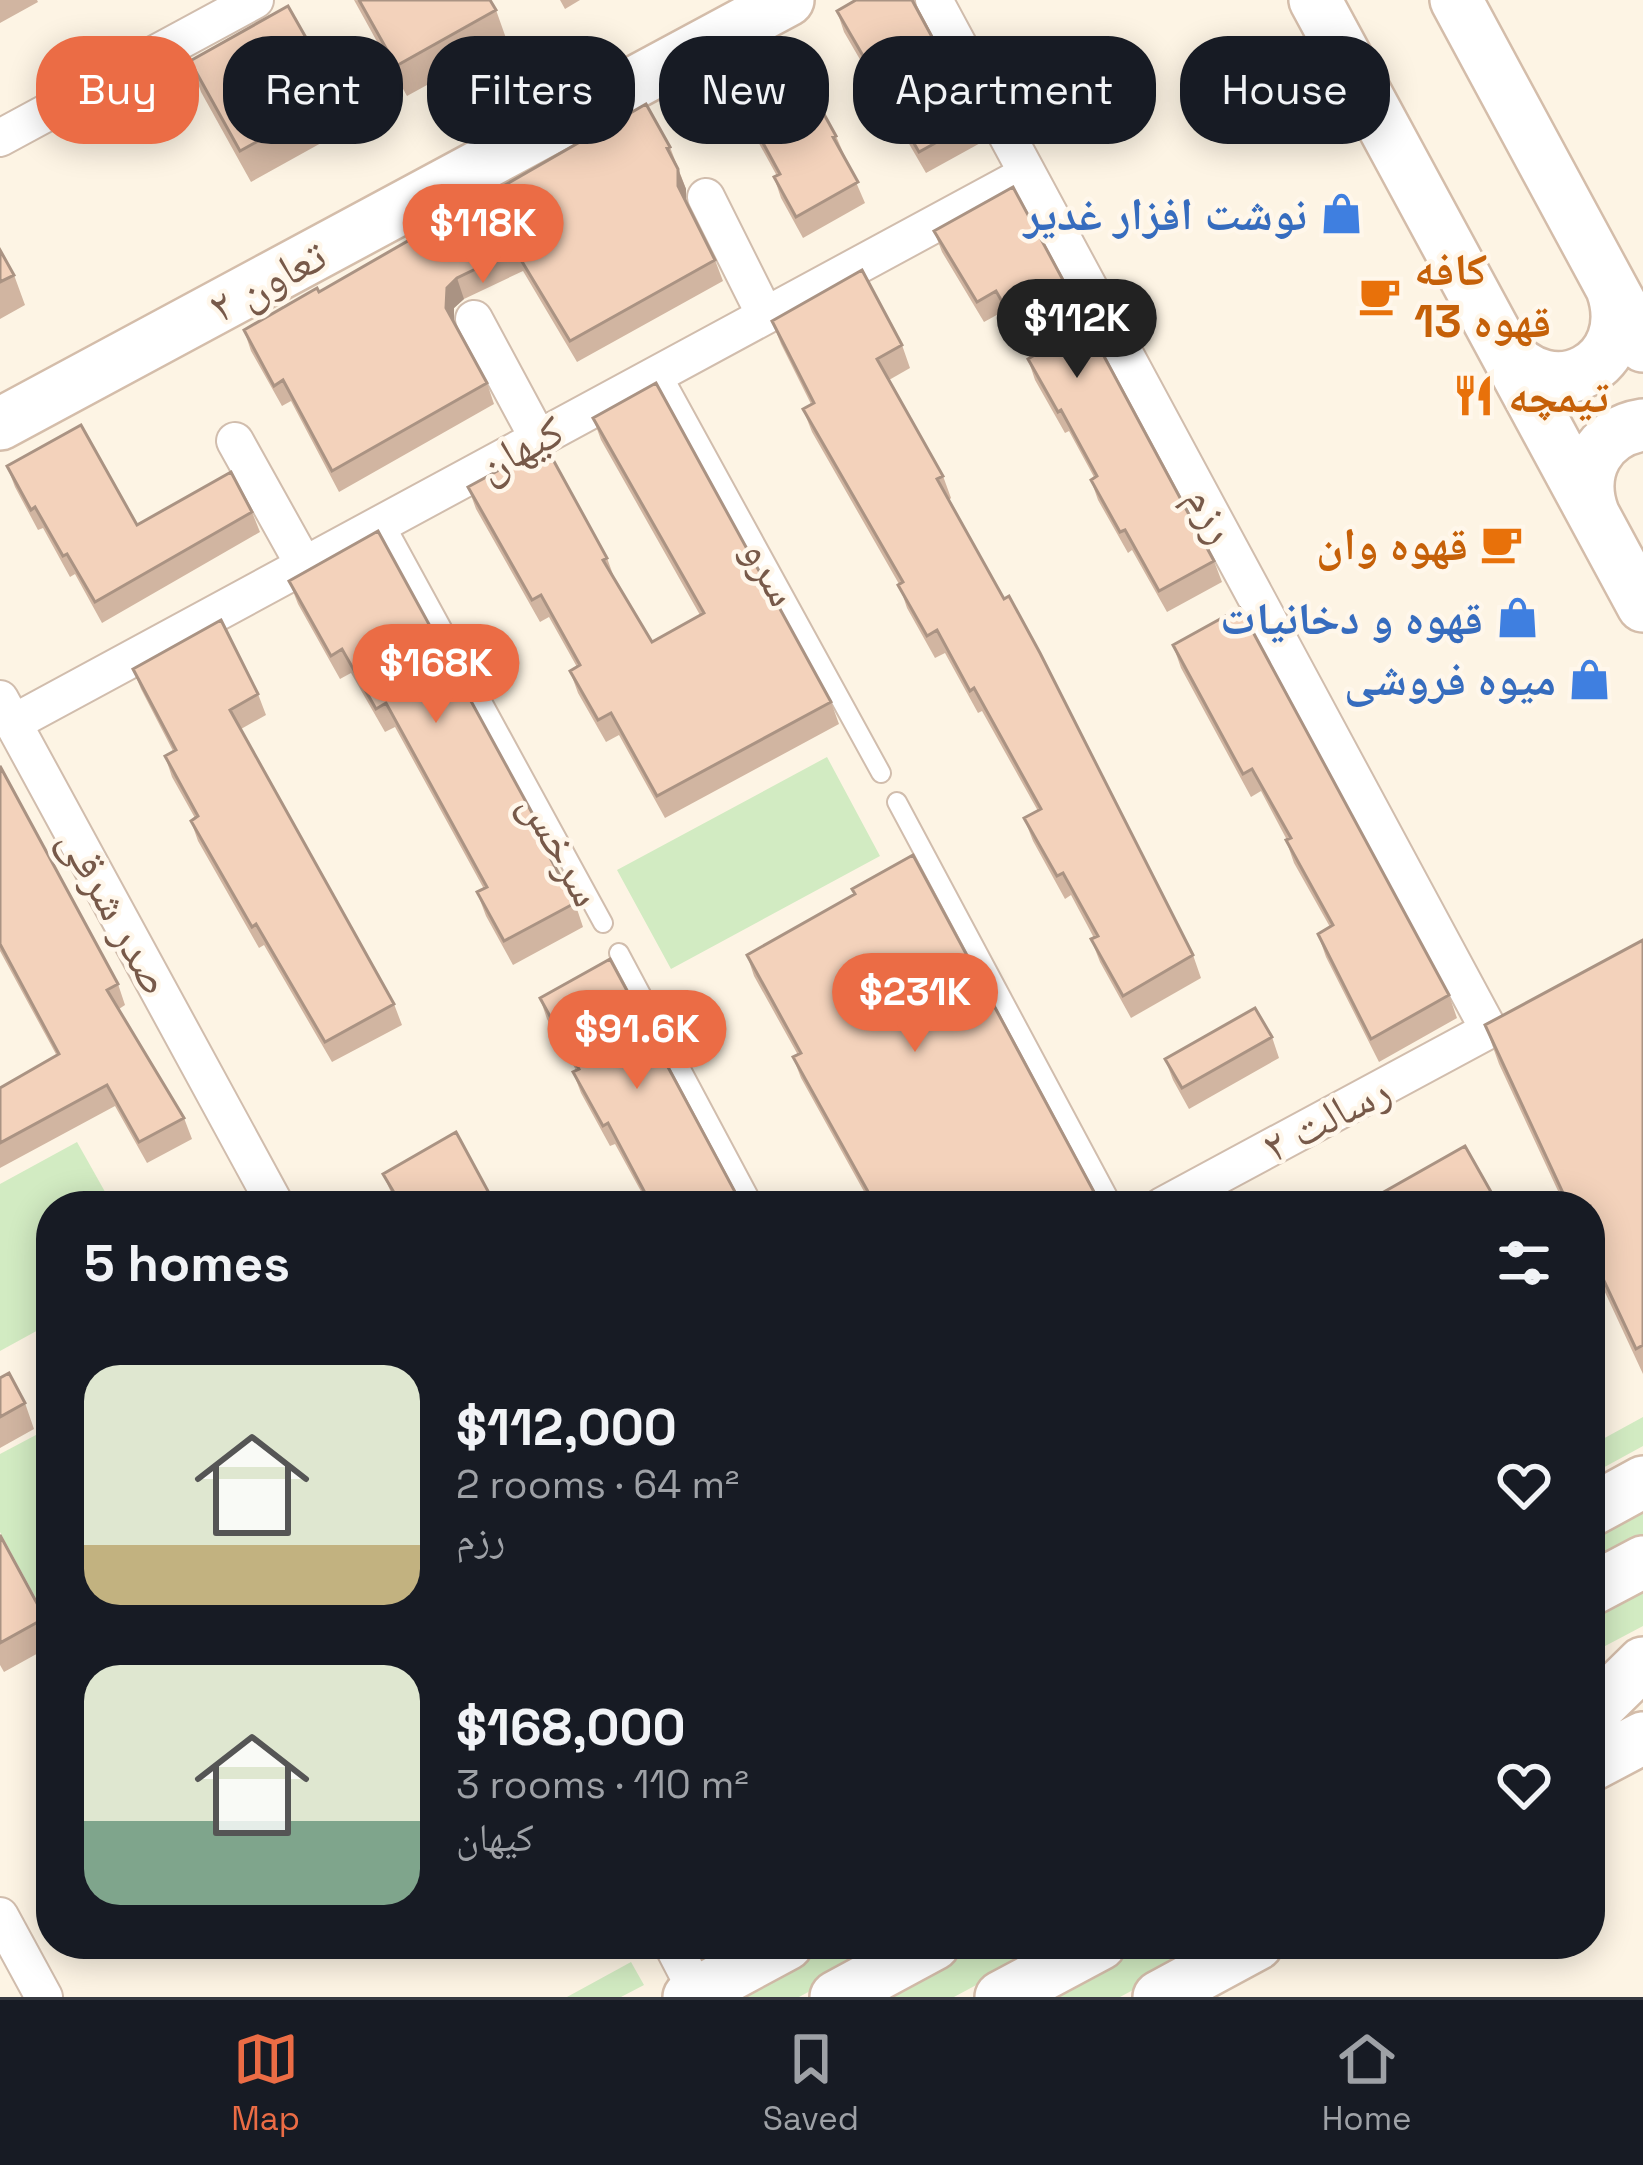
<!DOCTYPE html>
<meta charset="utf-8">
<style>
:root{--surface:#171b24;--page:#20242c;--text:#f1f3f6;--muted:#9ea1a6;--line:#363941;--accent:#eb6c45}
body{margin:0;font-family:"Space Grotesk","Noto Naskh Arabic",sans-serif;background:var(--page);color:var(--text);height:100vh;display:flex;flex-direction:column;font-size:45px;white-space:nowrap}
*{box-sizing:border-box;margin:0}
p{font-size:39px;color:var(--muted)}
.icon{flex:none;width:66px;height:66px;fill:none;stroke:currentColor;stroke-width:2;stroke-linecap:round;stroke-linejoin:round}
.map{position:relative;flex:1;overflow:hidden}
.details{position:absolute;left:36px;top:1191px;width:1569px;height:768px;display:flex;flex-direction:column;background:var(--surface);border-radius:48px;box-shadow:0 6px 30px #0003}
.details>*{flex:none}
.top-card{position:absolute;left:36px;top:36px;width:1572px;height:108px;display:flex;gap:24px}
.price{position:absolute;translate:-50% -102px;padding:0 27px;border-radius:42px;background:var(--accent);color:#fff;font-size:39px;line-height:78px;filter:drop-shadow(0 3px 6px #0008)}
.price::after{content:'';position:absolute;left:50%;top:72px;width:36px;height:27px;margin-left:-18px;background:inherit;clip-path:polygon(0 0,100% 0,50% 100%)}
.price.current{background:#222;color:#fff}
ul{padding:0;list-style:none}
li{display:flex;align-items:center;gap:36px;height:300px;padding:0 48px}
li span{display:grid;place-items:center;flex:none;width:336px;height:240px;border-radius:36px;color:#555}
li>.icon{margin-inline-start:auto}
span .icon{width:144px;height:144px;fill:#fffc;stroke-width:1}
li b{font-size:51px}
h2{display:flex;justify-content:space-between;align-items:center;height:144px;padding:0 48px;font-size:51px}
.chip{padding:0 42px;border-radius:48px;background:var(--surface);box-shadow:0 6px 30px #0003;font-size:42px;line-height:108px}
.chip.current{background:var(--accent);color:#fff}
.menu{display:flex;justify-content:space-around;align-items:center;height:168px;border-top:3px solid var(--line);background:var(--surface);font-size:33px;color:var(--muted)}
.menu a{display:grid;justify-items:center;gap:6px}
.menu .current{color:var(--accent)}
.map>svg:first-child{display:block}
.green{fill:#d2ebc2}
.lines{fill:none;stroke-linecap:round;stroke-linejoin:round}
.lane-casing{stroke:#d1bdad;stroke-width:22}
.street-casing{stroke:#d1bdad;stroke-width:40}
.secondary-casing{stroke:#d4bdaa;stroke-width:56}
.lane{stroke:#fff;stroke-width:18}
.street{stroke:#fff;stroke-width:36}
.secondary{stroke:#fff;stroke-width:51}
.wall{fill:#d1b5a1}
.shaded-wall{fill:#aa9383}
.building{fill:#f3d2bb;stroke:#aa9383;stroke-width:3}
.labels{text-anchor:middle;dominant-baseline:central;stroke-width:9;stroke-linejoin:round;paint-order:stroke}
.shop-label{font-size:45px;font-weight:bold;fill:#366cbe;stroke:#fff7eb;text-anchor:end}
.food-label{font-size:45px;font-weight:bold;fill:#c56008;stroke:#fff7eb;text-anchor:start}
.street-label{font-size:45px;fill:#775949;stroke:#fff7eb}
</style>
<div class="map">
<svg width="1643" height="1997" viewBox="0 0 1643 1997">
<rect width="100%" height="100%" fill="#fdf4e4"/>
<path class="green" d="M 827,757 L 880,856 L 671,969 L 617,870 Z
M 77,1142 L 113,1206 L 51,1206 L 51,1323 L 0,1351 L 0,1184 Z
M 1643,1417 L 1643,1446 L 1590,1475 L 1590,1446 Z
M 51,1427 L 51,1626 L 0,1532 L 0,1454 Z
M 1643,1500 L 1643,1539 L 1590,1567 L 1590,1529 Z
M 1643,1577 L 1643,1626 L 1590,1654 L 1590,1606 Z
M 826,1944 L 897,1944 L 799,1997 L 727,1997 Z
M 963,1944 L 1052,1944 L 954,1997 L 864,1997 Z
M 1147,1944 L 1219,1944 L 1120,1997 L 1049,1997 Z
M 631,1962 L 644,1985 L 621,1997 L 567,1997 Z"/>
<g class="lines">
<defs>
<path id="lane" d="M 661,372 L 881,773
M 384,522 L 603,923
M 897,802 L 1113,1206
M 619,953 L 754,1206"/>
<path id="street" d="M 934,0 L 1489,1030 L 1162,1206
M 0,138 L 255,0
M 706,197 L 765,315
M 474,319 L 538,438
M 235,441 L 304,565
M 0,699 L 276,1206
M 13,723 L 1027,174
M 0,1916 L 44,1997
M 672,1944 L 697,1992"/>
<path id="secondary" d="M 1315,0 L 1643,606
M 1456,0 L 1643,346
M 1503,347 C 1551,412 1639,365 1612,289
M 0,424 L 788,0
M 1593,513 C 1578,472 1598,432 1643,425
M 1590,1511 L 1643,1482
M 1590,1590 L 1643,1562
M 1590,1715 L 1643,1663
M 1590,1766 L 1643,1738
M 689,1997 L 787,1944
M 836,1997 L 934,1944
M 1001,1997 L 1100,1944
M 1159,1997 L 1257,1944"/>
</defs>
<use href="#lane" class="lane-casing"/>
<use href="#street" class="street-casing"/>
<use href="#secondary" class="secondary-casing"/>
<use href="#lane" class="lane"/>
<use href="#street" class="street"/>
<use href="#secondary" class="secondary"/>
</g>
<path class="wall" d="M 0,0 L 37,0 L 38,2 L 0,23 Z
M 354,0 L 496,10 L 507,41 L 407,96 Z
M 560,0 L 580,0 L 565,9 Z
M 856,0 L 914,0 L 977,120 L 984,141 L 926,173 L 844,32 L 837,11 Z
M 190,61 L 339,96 L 350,127 L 251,182 L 201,92 Z
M 723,70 L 836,136 L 865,203 L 803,238 L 781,198 L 774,177 L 777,176 L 730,91 Z
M 670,147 L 686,189 L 686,201 L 715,260 L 723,281 L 577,362 L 523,271 L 464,299 L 454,308 L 454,322 L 487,383 L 494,404 L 339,492 L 291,401 L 282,406 L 251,351 L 244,330 L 319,292 Z
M 1013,187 L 1214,561 L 1222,582 L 1167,612 L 1132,550 L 1128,553 L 1098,500 L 1091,480 L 1094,477 L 1069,431 L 1065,433 L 1035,380 L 1028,359 L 1030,358 L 1004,311 L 984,322 L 942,252 L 934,231 Z
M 0,250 L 14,275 L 25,305 L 0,319 Z
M 772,321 L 902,345 L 910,368 L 889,380 L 943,476 L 951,498 L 949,500 L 1193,955 L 1201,978 L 1131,1018 L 1100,962 L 1091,939 L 1094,938 L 1071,895 L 1065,899 L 1033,841 L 1024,818 L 1038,811 L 982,711 L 978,713 L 945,653 L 935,658 L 907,608 L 899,584 L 812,432 L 803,409 L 811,404 L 781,344 Z
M 593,418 L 831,702 L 839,724 L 665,818 L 619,735 L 606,742 L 578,693 L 570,671 L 577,667 L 549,617 L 540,622 L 476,509 L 468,487 L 607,558 L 615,580 L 652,642 L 700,615 L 601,440 Z
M 7,466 L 137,525 L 252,512 L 260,532 L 102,623 L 75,574 L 70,577 L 43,528 L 38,530 L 15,487 Z
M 289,581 L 548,842 L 556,866 L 555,867 L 575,903 L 583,927 L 513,965 L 486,916 L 477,892 L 484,889 L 395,727 L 385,732 L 351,673 L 340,679 L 298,604 Z
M 1173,645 L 1449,995 L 1457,1018 L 1379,1062 L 1326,957 L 1318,934 L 1330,927 L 1294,863 L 1286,840 L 1287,840 L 1261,791 L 1251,797 L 1181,668 Z
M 133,669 L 258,694 L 266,715 L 241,729 L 394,1004 L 402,1025 L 332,1062 L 264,945 L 259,948 L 198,841 L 191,821 L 195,818 L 172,777 L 165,756 L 173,751 L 141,689 Z
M 0,766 L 118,984 L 125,1005 L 119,1009 L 184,1118 L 192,1139 L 147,1163 L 115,1106 L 0,1168 L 0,1088 L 57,1056 L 0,951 Z
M 1643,940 L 1643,1374 L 1590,1260 L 1590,1206 L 1565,1206 L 1499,1064 L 1485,1025 Z
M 747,955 L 1094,1192 L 1099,1206 L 872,1206 L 801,1078 L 793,1057 L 798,1055 L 754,976 Z
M 540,998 L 735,1192 L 746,1199 L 749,1206 L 649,1206 L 615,1144 L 610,1146 L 581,1093 L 573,1072 L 576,1070 L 547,1019 Z
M 1272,1037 L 1279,1058 L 1189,1109 L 1173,1080 L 1165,1059 Z
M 383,1174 L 496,1206 L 397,1206 Z
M 0,1378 L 25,1403 L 34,1429 L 0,1448 Z
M 0,1535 L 45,1618 L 51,1635 L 51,1646 L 4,1672 L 0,1665 Z"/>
<path class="shaded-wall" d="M 678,169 L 686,189 L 686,207 L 678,186 Z
M 457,278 L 464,299 L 454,308 L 454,329 L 446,308 L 447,288 Z"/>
<path class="building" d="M 359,0 L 490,0 L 496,10 L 396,66 Z
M 856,0 L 912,0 L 977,120 L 919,152 L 837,11 Z
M 288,6 L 339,96 L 240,151 L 190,61 Z
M 782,38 L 836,136 L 833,137 L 858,182 L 796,217 L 774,177 L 780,174 L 723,70 Z
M 646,104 L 670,147 L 667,148 L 678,169 L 678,186 L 715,260 L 570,341 L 515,250 L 457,278 L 447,288 L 446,308 L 487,383 L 332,471 L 283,380 L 274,386 L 244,330 L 317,288 L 319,292 Z
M 1013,187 L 1214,561 L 1159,591 L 1125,530 L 1120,532 L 1091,480 L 1097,476 L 1061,410 L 1058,412 L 1028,359 L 1033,356 L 996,291 L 977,302 L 934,231 Z
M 0,250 L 14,275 L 0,282 Z
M 862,270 L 902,345 L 877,359 L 943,476 L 937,479 L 1004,599 L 1009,596 L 1040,653 L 1193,955 L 1123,996 L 1091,939 L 1098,936 L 1063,873 L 1057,876 L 1024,818 L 1041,809 L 974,688 L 970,691 L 937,630 L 927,636 L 898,585 L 903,582 L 803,409 L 814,403 L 772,321 Z
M 656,383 L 831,702 L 657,796 L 611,713 L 598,720 L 570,671 L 580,665 L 541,595 L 532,600 L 468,487 L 545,445 L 607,558 L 603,560 L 652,642 L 704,613 L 593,418 Z
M 81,425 L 137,525 L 231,472 L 252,512 L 95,602 L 67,554 L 63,556 L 35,507 L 31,510 L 7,466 Z
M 378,531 L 548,842 L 543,845 L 575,903 L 504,941 L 477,892 L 487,887 L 386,703 L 376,709 L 342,649 L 331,656 L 289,581 Z
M 1240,608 L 1449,995 L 1371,1039 L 1318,934 L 1333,925 L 1286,840 L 1291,838 L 1252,769 L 1243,774 L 1173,645 Z
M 221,620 L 258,694 L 230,710 L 394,1004 L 325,1042 L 256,924 L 252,927 L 191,821 L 198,816 L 165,756 L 176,750 L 133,669 Z
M 0,766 L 118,984 L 107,990 L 184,1118 L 139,1142 L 107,1085 L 0,1143 L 0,1088 L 59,1054 L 0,944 Z
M 913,855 L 1094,1192 L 1070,1206 L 876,1206 L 793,1057 L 801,1053 L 747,955 L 855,894 L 852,889 Z
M 1643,940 L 1643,1345 L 1636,1349 L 1590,1251 L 1590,1206 L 1569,1206 L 1485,1025 Z
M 610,959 L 735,1192 L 746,1199 L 748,1203 L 744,1206 L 652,1206 L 608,1123 L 603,1126 L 573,1072 L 579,1069 L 540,998 Z
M 1255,1008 L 1272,1037 L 1182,1088 L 1165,1059 Z
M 456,1132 L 496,1206 L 402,1206 L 383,1174 Z
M 1465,1146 L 1499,1206 L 1359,1206 Z
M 9,1373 L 25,1403 L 0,1417 L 0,1378 Z
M 0,1535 L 45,1618 L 0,1643 Z"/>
<defs>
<symbol id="shop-bare" viewBox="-9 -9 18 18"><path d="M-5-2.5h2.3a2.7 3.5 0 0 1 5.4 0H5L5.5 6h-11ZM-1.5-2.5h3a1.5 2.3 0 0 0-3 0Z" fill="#3f7fe0" stroke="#fff7eb" stroke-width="2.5" paint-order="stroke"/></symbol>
<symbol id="cafe-bare" viewBox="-9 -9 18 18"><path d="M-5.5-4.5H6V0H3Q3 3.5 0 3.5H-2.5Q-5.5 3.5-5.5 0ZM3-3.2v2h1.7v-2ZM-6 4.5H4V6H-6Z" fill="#e8710a" stroke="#fff7eb" stroke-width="2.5" paint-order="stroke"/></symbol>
<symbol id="restaurant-bare" viewBox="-9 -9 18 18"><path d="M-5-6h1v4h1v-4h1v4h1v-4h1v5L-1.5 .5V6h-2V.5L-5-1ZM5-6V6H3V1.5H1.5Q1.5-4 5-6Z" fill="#e8710a" stroke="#fff7eb" stroke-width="2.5" paint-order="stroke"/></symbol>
</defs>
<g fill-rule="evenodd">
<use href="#shop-bare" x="1312" y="184" width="59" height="59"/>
<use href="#cafe-bare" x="1350" y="266" width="59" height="59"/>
<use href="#restaurant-bare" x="1444" y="366" width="59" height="59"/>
<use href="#cafe-bare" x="1472" y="514" width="59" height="59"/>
<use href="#shop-bare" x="1488" y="588" width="59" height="59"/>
<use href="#shop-bare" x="1560" y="650" width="59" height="59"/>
</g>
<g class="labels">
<g class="shop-label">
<text x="1307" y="214">نوشت افزار غدیر</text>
<text x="1483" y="618">قهوه و دخانیات</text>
<text x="1556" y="679">میوه فروشی</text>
</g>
<g class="food-label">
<text x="1414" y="269">کافه<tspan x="1414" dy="52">قهوه 13</tspan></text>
<text x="1508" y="396">تیمچه</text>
<text x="1468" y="544" text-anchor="end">قهوه وان</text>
</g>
<g class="street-label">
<text transform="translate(267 281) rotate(-28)">تعاون ۲</text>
<text transform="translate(520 448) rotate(-28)">کیهان</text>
<text transform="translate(1212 514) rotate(61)">رزم</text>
<text transform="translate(771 572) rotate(61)">سرو</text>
<text transform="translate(562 849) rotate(61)">سرخس</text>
<text transform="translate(116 911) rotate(61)">صدر شرقی</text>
<text transform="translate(1326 1118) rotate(-28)">رسالت ۲</text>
</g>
</g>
</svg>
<b class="price" style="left:483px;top:286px">$118K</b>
<b class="price current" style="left:1077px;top:381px">$112K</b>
<b class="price" style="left:436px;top:726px">$168K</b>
<b class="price" style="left:915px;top:1055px">$231K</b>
<b class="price" style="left:637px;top:1092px">$91.6K</b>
<div class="top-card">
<a class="chip current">Buy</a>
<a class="chip">Rent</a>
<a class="chip">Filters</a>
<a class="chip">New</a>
<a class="chip">Apartment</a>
<a class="chip">House</a>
</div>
<section class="details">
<h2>5 homes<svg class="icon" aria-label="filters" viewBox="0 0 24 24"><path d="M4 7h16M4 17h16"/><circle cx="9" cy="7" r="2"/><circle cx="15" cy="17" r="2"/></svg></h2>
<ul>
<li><span style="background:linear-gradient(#dfe7d0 75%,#c2b280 0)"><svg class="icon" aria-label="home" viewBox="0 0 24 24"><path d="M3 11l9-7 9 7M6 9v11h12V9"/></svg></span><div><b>$112,000</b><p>2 rooms · 64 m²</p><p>رزم</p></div><svg class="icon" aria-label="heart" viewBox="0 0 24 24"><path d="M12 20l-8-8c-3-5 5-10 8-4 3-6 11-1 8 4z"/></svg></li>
<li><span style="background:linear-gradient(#dfe7d0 65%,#7fa58c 0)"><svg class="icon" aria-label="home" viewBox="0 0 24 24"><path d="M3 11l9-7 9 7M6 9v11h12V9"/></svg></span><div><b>$168,000</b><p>3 rooms · 110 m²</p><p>کیهان</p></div><svg class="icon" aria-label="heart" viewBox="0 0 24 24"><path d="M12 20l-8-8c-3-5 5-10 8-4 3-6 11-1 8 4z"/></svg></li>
</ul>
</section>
</div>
<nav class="menu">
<a class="current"><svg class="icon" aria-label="map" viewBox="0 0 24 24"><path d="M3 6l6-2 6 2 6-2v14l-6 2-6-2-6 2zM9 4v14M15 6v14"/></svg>Map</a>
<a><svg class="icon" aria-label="saved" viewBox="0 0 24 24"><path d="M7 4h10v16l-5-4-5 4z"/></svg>Saved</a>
<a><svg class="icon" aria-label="home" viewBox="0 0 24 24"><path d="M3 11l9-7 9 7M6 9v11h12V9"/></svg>Home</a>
</nav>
